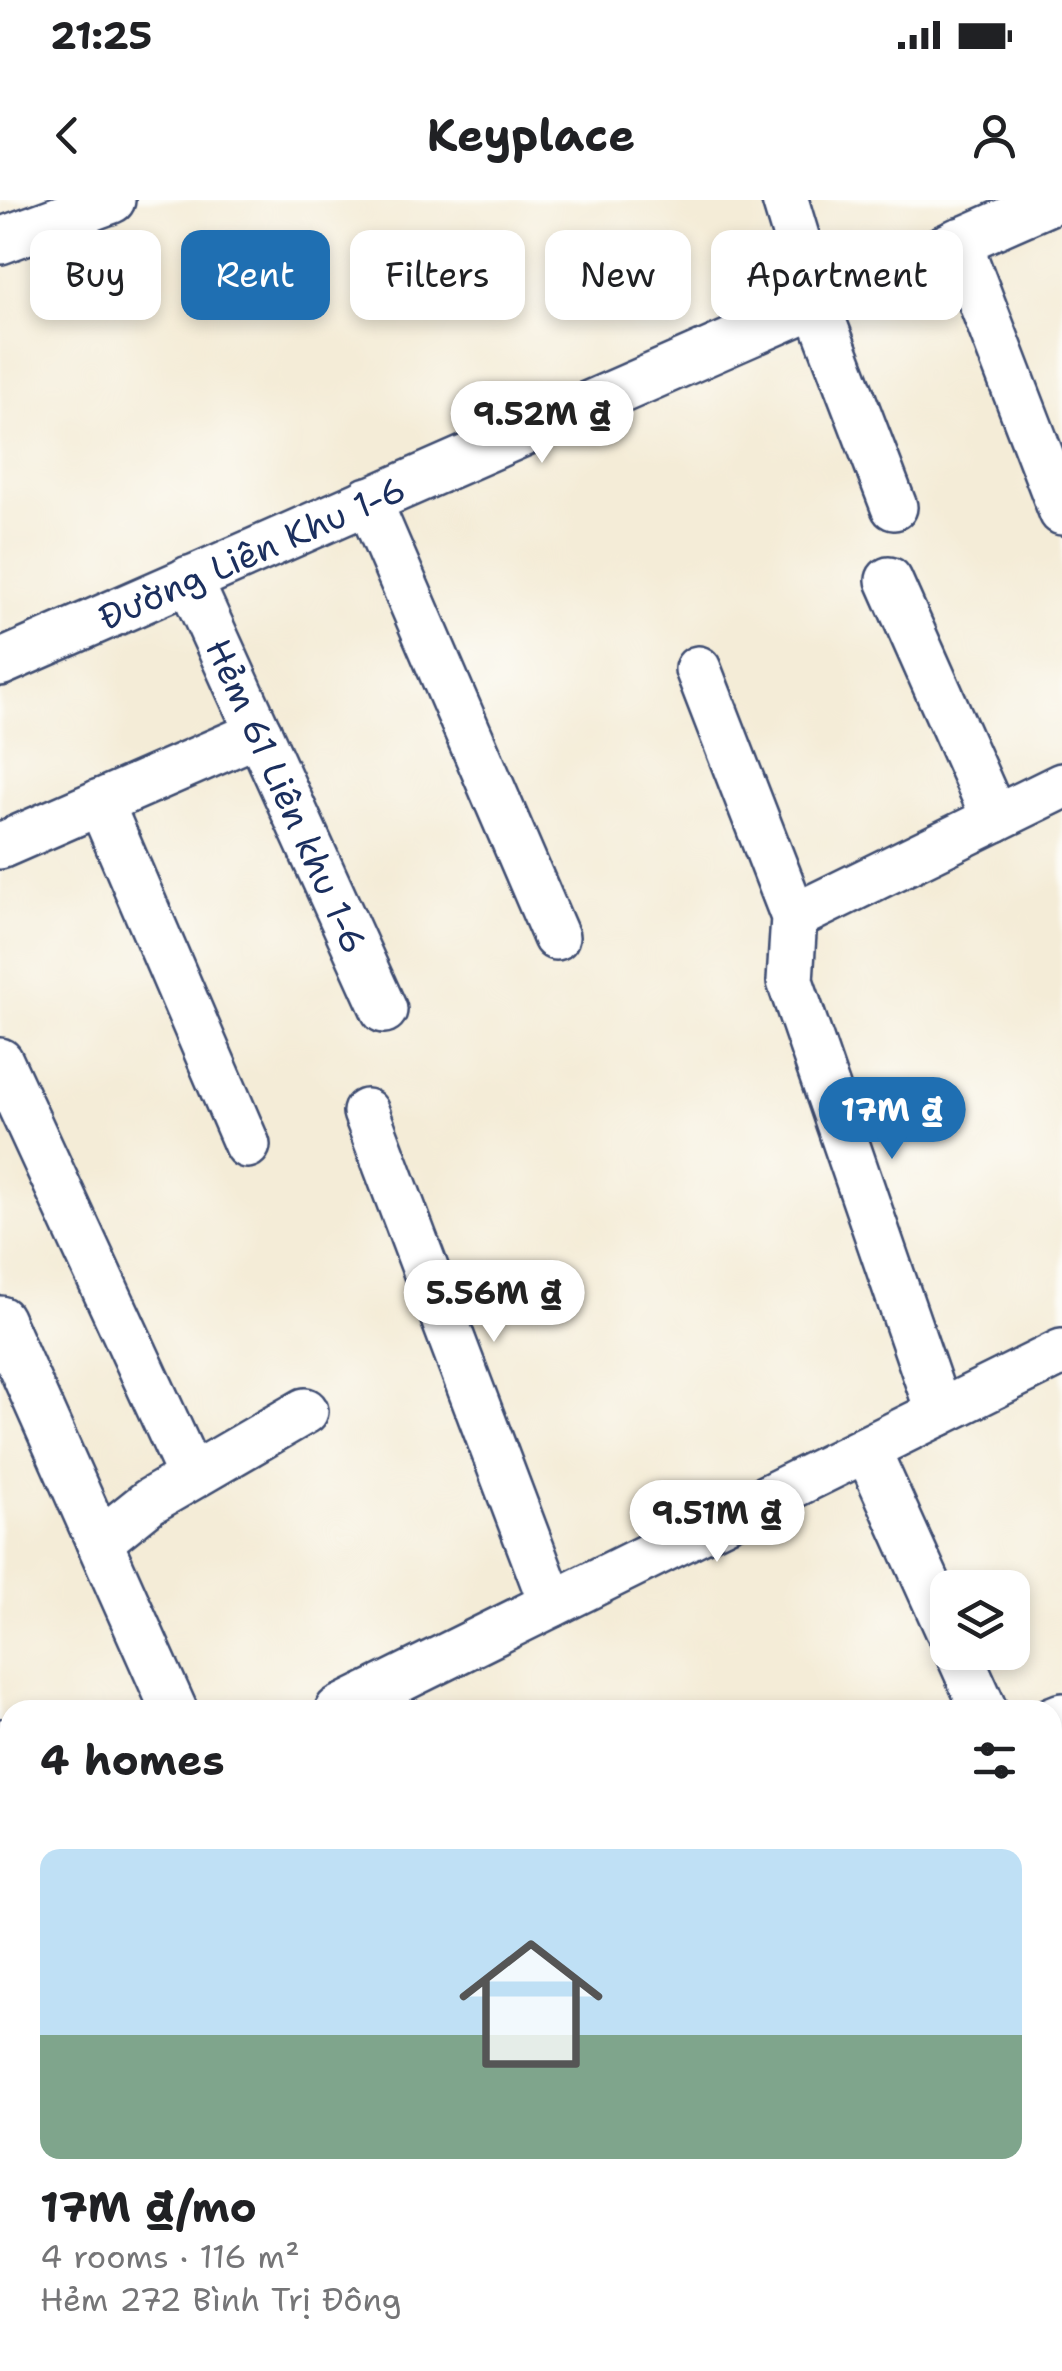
<!DOCTYPE html>
<meta charset="utf-8">
<style>
:root{--surface:#fff;--page:#f2f2f2;--text:#202124;--muted:#757577;--accent:#1f6fb2}
body{margin:0;font-family:"Shantell Sans",sans-serif;background:var(--page);color:var(--text);height:100vh;display:flex;flex-direction:column;font-size:38px;white-space:nowrap}
*{box-sizing:border-box;margin:0}
p{font-size:32px;color:var(--muted)}
.icon{flex:none;width:55px;height:55px;fill:none;stroke:currentColor;stroke-width:2;stroke-linecap:round;stroke-linejoin:round}
.map{position:relative;flex:1;overflow:hidden}
.sheet{position:absolute;left:0px;top:1500px;width:1062px;height:672px;display:flex;flex-direction:column;background:var(--surface);border-radius:30px 30px 0 0;box-shadow:0 5px 15px #0003}
.sheet>*{flex:none}
.hud{position:absolute;left:30px;top:30px;width:1002px;height:90px;display:flex;gap:20px}
.controls{position:absolute;left:930px;top:1370px;display:grid;gap:20px}
.controls a{display:grid;place-items:center;width:100px;height:100px;border-radius:20px;background:var(--surface);box-shadow:0 5px 15px #0003;font-size:50px}
.price{position:absolute;translate:-50% -85px;padding:0 22px;border-radius:35px;background:#fff;color:#222;font-size:32px;line-height:65px;filter:drop-shadow(0 2px 5px #0008)}
.price::after{content:'';position:absolute;left:50%;top:60px;width:30px;height:22px;margin-left:-15px;background:inherit;clip-path:polygon(0 0,100% 0,50% 100%)}
.price.selected{background:var(--accent);color:#fff}
ul{padding:0;list-style:none}
li{display:grid;align-content:center;gap:20px;height:530px;padding:0 40px}
li span{display:grid;place-items:center;height:310px;border-radius:20px;color:#555}
li>.icon{margin-inline-start:auto}
span .icon{width:180px;height:180px;fill:#fffc;stroke-width:1}
li b{font-size:42px}
h2{display:flex;justify-content:space-between;align-items:center;height:120px;padding:0 40px;font-size:42px}
.pill{padding:0 35px;border-radius:20px;background:var(--surface);box-shadow:0 5px 15px #0003;font-size:35px;line-height:90px}
.pill.selected{background:var(--accent);color:#fff}
.status{display:flex;justify-content:space-between;align-items:center;height:70px;padding:0 50px;background:var(--surface);direction:ltr}
.status svg{height:28px;fill:currentColor}
header{display:flex;justify-content:space-between;align-items:center;height:130px;padding:0 40px;background:var(--surface);font-size:45px;font-weight:700}
.map>svg:first-child{display:block}
.lines{fill:none;stroke-linecap:round;stroke-linejoin:round}
.minor-casing{stroke:#3c4b70;stroke-width:50}
.minor{stroke:#fff;stroke-width:45}
.labels{text-anchor:middle;dominant-baseline:central;stroke-width:10;stroke-linejoin:round;paint-order:stroke}
.street-label{font-size:35px;fill:#1b2f5e;stroke:#fdfcf7}
</style>
<div class="status"><b>21:25</b><svg viewBox="0 0 49 12"><path d="M0 12V9h3v3zM5 12V6h3v6zM10 12V3h3v9zM15 12V0h3v12zM26 1h20v11H26zM47 4h2v5h-2z"/></svg></div>
<header><svg class="icon" aria-label="back" viewBox="0 0 24 24"><path d="M15 5l-7 7 7 7"/></svg>Keyplace<svg class="icon" aria-label="person" viewBox="0 0 24 24"><circle cx="12" cy="8" r="4"/><path d="M4 21q1-7 8-7t8 7"/></svg></header>
<div class="map">
<svg width="1062" height="2171" viewBox="0 0 1062 2171">
<rect width="100%" height="100%" fill="#fdfcf7"/>
<filter id="ink" filterUnits="userSpaceOnUse"><feTurbulence type="fractalNoise" baseFrequency=".01" numOctaves="2"/><feDisplacementMap in="SourceGraphic" scale="20" xChannelSelector="R" yChannelSelector="G"/><feConvolveMatrix kernelMatrix="1 2 1 2 8 2 1 2 1" color-interpolation-filters="sRGB"/></filter>
<filter id="wash" filterUnits="userSpaceOnUse"><feTurbulence type="fractalNoise" baseFrequency=".0048" numOctaves="4" result="noise"/><feDisplacementMap in="SourceGraphic" scale="40" xChannelSelector="R" yChannelSelector="G"/><feGaussianBlur stdDeviation="2.25" result="paint"/><feColorMatrix in="noise" values="0 0 0 0 0 0 0 0 0 0 0 0 0 0 0 0 0 1.4 0 .05"/><feComposite in="paint" operator="in"/></filter>
<g filter="url(#wash)">
<rect width="100%" height="100%" fill="#f4ecd7"/>
</g>
<g filter="url(#ink)">
<g class="lines">
<defs>
<g id="minor">
<path d="M 785,0 L 817,106 L 894,307"/>
<path d="M 0,41 L 112,0"/>
<path d="M 958,41 L 1062,312"/>
<path d="M 368,300 L 556,737"/>
<path id="s1" d="M 189,379 L 384,810"/>
<path d="M 889,380 L 995,619"/>
<path id="s2" d="M 0,463 L 1054,0"/>
<path d="M 698,469 L 794,717 L 790,781 L 939,1213"/>
<path d="M 100,602 L 247,945"/>
<path d="M 0,646 L 259,533"/>
<path d="M 794,717 L 1062,586"/>
<path d="M 0,861 L 191,1276"/>
<path d="M 366,912 L 552,1404"/>
<path d="M 0,1119 L 174,1510"/>
<path d="M 867,1249 L 948,1429"/>
<path d="M 99,1342 L 150,1301 L 305,1211"/>
<path d="M 958,1452 L 984,1510"/>
<path d="M 338,1510 L 1062,1152"/>
<path d="M 1052,1520 L 1062,1516"/>
<path d="M 0,1542 L 10,1565"/>
<path d="M 1052,1635 L 1062,1651"/>
<path d="M 0,1678 L 10,1673"/>
<path d="M 169,2162 L 173,2171"/>
<path d="M 308,2162 L 312,2171"/>
<path d="M 1038,2162 L 1043,2171"/>
<path d="M 622,2171 L 636,2162"/>
</g>
</defs>
<use href="#minor" class="minor-casing"/>
<use href="#minor" class="minor"/>
</g>
</g>
<g class="labels">
<g class="street-label">
<text stroke="none"><textPath href="#s2" startOffset="275">Đường Liên Khu 1-6</textPath></text>
<text stroke="none"><textPath href="#s1" startOffset="238">Hẻm 61 Liên khu 1-6</textPath></text>
</g>
</g>
</svg>
<div class="controls">
<a><svg class="icon" aria-label="layers" viewBox="0 0 24 24"><path d="M12 4l9 5-9 5-9-5zM3 14l9 5 9-5"/></svg></a>
</div>
<b class="price" style="left:542px;top:266px">9.52M ₫</b>
<b class="price selected" style="left:892px;top:962px">17M ₫</b>
<b class="price" style="left:494px;top:1145px">5.56M ₫</b>
<b class="price" style="left:717px;top:1365px">9.51M ₫</b>
<div class="hud">
<a class="pill">Buy</a>
<a class="pill selected">Rent</a>
<a class="pill">Filters</a>
<a class="pill">New</a>
<a class="pill">Apartment</a>
</div>
<section class="sheet">
<h2>4 homes<svg class="icon" aria-label="filters" viewBox="0 0 24 24"><path d="M4 7h16M4 17h16"/><circle cx="9" cy="7" r="2"/><circle cx="15" cy="17" r="2"/></svg></h2>
<ul>
<li><span style="background:linear-gradient(#bfe0f5 60%,#7fa58c 0)"><svg class="icon" aria-label="home" viewBox="0 0 24 24"><path d="M3 11l9-7 9 7M6 9v11h12V9"/></svg></span><div><b>17M ₫/mo</b><p>4 rooms · 116 m²</p><p>Hẻm 272 Bình Trị Đông</p></div></li>
</ul>
</section>
</div>
